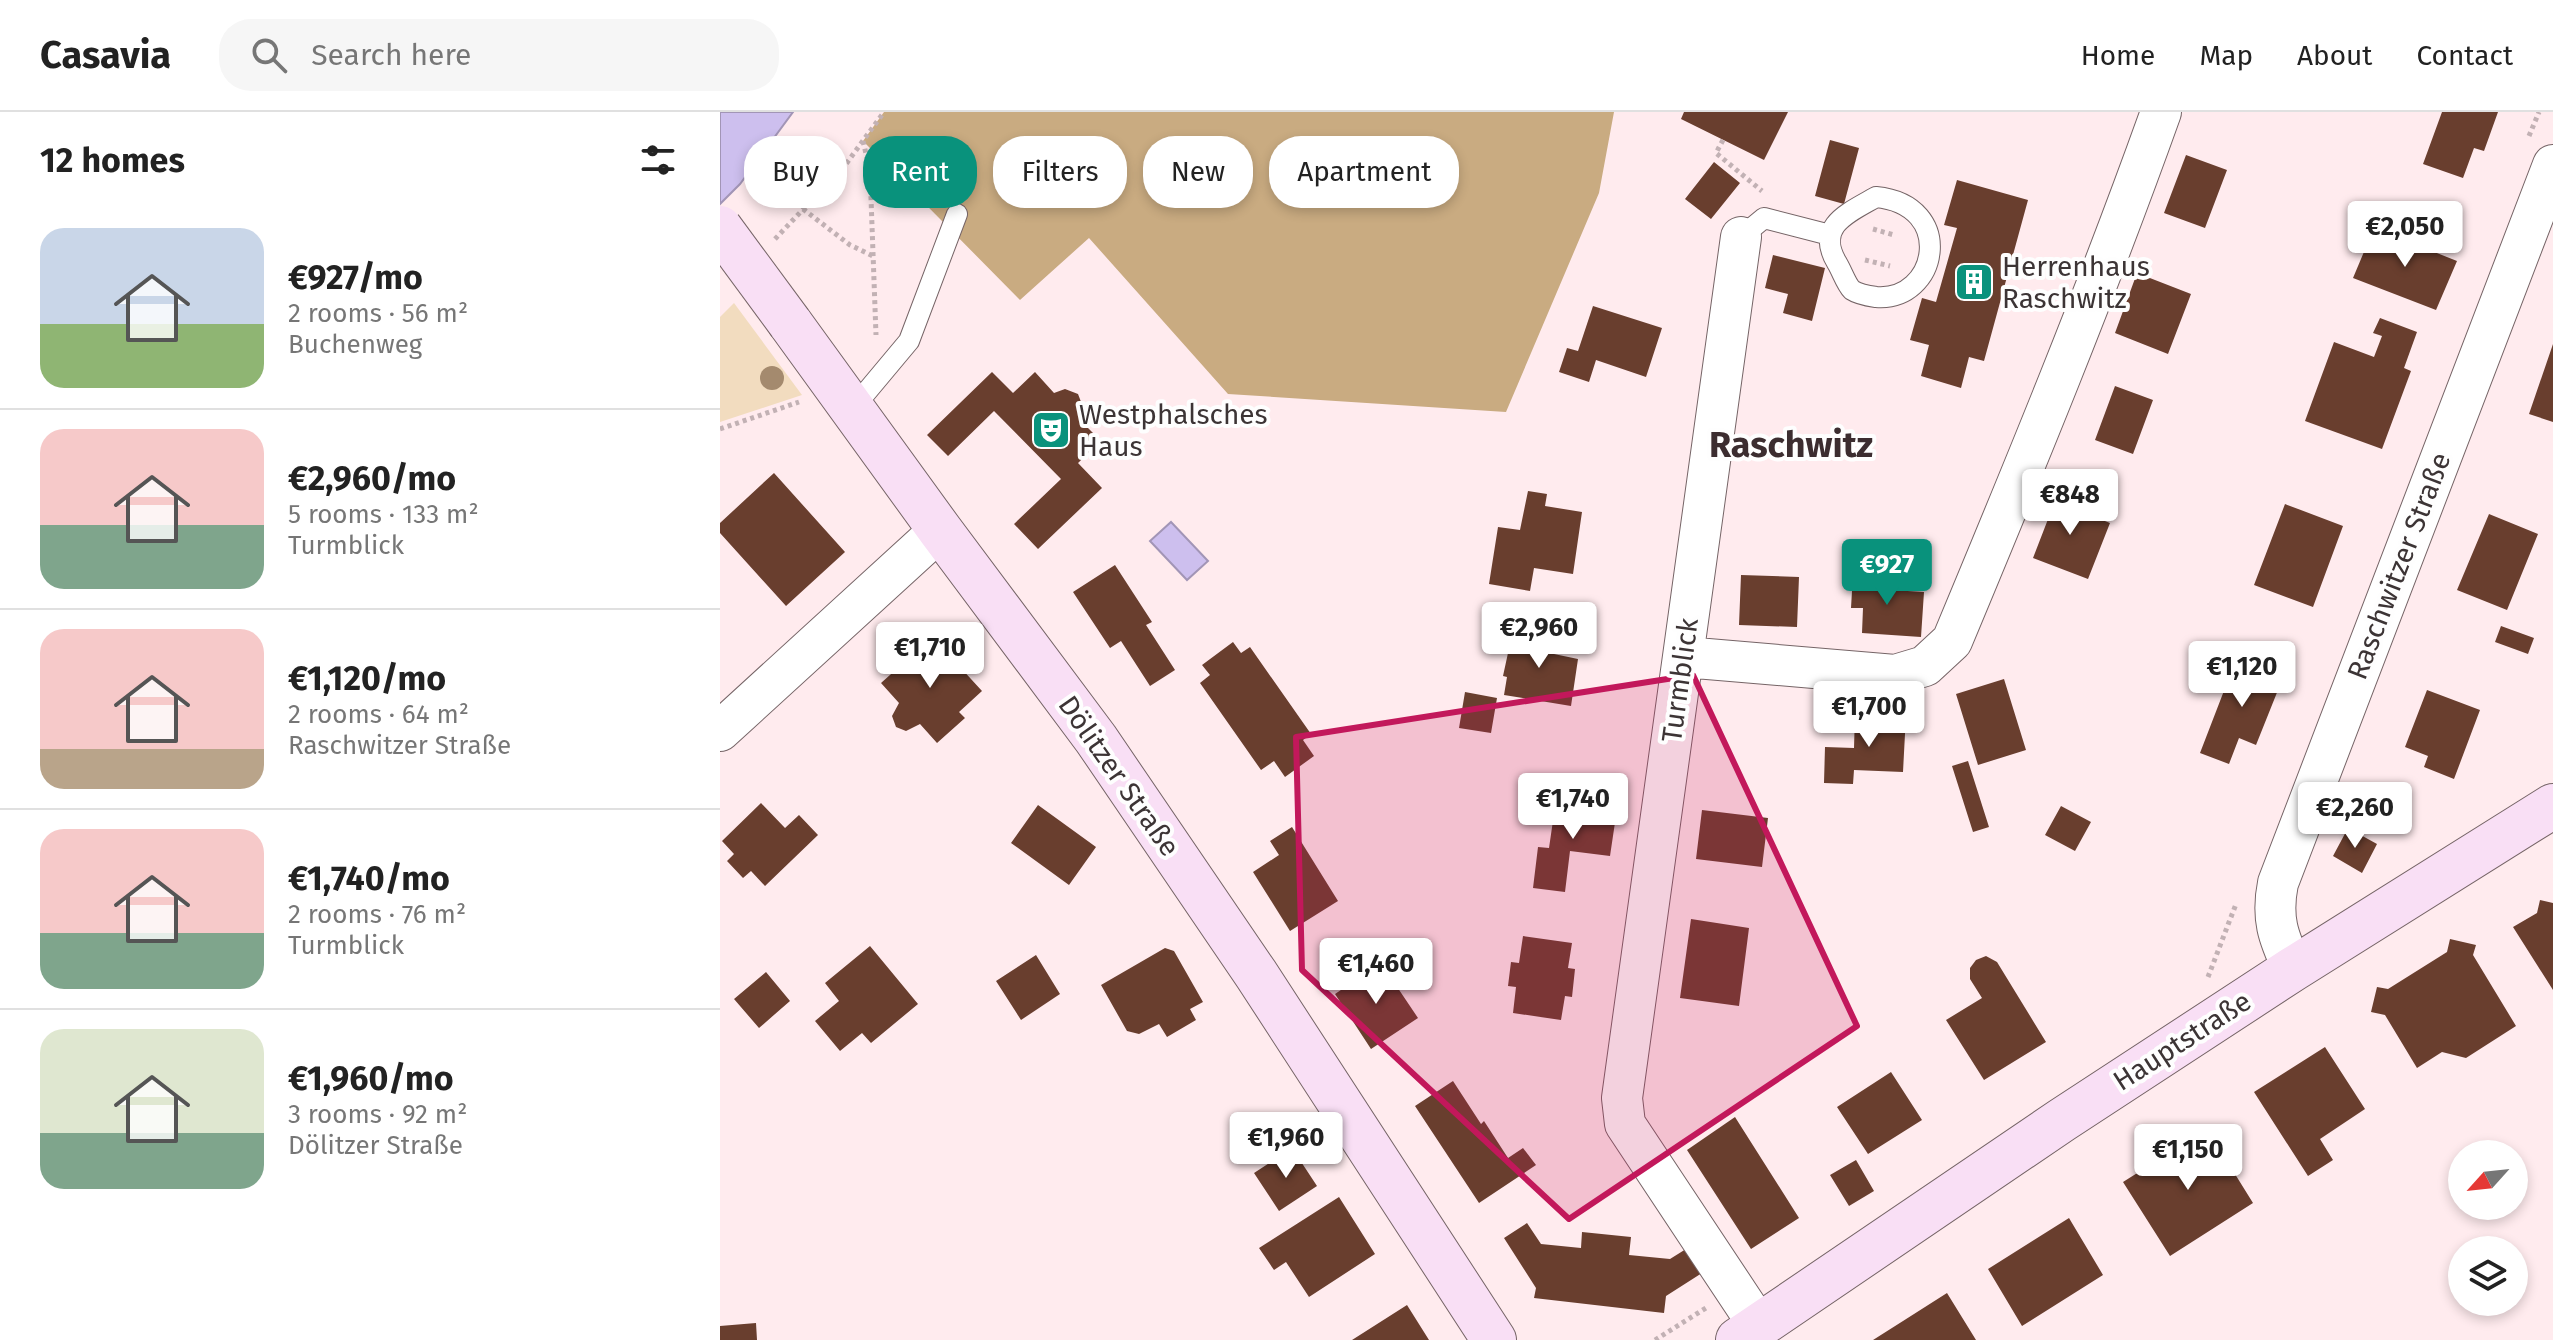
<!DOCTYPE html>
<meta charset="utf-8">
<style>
:root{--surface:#fff;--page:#f6f6f6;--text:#222;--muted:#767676;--line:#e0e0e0;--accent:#09927c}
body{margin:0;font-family:"Fira Sans",sans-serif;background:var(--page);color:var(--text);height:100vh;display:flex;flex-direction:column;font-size:30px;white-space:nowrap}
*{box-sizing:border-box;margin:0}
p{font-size:26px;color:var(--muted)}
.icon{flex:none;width:44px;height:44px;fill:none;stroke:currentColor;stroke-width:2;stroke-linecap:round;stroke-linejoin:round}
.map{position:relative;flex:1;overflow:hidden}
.details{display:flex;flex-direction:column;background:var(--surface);width:720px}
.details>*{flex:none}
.top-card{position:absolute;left:24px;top:24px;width:760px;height:72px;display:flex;gap:16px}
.needle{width:52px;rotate:243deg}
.buttons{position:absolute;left:1728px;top:1028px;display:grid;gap:16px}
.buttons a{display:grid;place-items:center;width:80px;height:80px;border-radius:50%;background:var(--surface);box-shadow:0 4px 12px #0003;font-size:40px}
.price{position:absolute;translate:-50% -68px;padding:0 18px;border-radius:8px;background:#fff;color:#222;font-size:26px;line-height:52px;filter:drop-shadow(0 2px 4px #0008)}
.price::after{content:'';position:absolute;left:50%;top:48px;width:24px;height:18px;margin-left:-12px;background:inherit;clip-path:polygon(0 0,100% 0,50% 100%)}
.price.active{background:var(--accent);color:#fff}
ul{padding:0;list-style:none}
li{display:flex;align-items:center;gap:24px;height:200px;padding:0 40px}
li+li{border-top:2px solid var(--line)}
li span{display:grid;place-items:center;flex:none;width:224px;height:160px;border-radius:24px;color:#555}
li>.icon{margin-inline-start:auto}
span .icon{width:96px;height:96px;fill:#fffc;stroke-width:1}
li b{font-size:34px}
h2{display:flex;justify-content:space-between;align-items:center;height:96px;padding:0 40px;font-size:34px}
.chip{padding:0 28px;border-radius:32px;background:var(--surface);box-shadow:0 4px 12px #0003;font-size:28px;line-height:72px}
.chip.active{background:var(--accent);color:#fff}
header{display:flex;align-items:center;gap:48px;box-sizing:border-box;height:112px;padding:0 40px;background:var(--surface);border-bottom:2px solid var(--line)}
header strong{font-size:38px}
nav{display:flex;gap:44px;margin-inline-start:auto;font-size:28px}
.search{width:560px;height:72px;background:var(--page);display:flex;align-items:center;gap:20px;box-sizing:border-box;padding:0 28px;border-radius:32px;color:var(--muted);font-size:30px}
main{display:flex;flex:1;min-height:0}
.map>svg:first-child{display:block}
.green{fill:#f2dcbf}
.forest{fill:#c9ab81}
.water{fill:#cdbfee;stroke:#a295b6;stroke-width:2}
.building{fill:#693e2e}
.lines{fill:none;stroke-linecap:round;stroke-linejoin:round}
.lane-casing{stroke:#756466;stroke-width:22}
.street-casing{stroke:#756466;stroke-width:42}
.secondary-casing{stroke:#756466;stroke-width:46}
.path{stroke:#c2b1b4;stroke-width:5;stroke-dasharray:4 4;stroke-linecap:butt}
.lane{stroke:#fff;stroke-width:20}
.street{stroke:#fff;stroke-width:40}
.secondary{stroke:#f9dff5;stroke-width:44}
.secondary-bridge-casing{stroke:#756466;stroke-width:46;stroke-linecap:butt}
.secondary-bridge{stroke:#f9dff5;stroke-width:44}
.tree{fill:#a48a6e}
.marked{fill:#c2185b;fill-opacity:0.2;stroke:#c2185b;stroke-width:6;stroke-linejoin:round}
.labels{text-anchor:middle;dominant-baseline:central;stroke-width:8;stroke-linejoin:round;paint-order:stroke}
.poi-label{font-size:28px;fill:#3c3435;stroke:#fefefe;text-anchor:start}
.street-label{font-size:28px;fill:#3c3435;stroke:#fefefe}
.district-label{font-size:36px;font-weight:bold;fill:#3c2d30;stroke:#fefefe}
</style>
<header>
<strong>Casavia</strong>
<div class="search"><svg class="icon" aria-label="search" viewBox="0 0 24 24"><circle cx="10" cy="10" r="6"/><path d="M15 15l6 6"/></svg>Search here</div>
<nav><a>Home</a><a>Map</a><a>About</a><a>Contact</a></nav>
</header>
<main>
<section class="details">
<h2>12 homes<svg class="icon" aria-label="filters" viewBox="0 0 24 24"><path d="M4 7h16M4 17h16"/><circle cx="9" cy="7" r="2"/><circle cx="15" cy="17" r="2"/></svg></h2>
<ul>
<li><span style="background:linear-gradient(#c9d6e8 60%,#8fb573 0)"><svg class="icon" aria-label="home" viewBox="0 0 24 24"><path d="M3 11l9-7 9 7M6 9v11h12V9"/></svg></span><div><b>€927/mo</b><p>2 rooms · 56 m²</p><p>Buchenweg</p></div></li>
<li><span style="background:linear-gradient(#f6c9c9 60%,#7fa58c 0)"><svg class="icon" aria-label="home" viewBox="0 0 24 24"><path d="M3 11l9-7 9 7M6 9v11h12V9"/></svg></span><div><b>€2,960/mo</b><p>5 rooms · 133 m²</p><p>Turmblick</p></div></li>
<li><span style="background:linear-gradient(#f6c9c9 75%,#b9a48a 0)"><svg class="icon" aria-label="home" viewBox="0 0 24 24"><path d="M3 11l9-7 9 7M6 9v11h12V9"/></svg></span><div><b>€1,120/mo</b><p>2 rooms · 64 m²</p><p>Raschwitzer Straße</p></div></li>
<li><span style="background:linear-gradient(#f6c9c9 65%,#7fa58c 0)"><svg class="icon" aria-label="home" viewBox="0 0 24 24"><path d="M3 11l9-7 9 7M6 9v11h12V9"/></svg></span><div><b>€1,740/mo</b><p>2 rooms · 76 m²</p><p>Turmblick</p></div></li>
<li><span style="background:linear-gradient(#dfe7d0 65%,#7fa58c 0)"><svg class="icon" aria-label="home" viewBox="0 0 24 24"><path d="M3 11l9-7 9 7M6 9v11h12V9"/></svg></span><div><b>€1,960/mo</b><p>3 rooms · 92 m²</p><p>Dölitzer Straße</p></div></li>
</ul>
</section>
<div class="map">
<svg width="1833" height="1228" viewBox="0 0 1833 1228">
<rect width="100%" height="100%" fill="#ffebee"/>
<path class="green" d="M 14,191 L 82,283 L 0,310 L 0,205 Z"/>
<path class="forest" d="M 164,0 L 894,0 L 879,81 L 786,300 L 508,282 L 369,126 L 300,188 L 143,29 Z"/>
<path class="water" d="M 0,0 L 73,0 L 20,72 L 0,92 Z
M 451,410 L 488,449 L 467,468 L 430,429 Z"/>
<path class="building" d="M 964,0 L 1068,0 L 1044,48 L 961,7 Z
M 1722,0 L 1778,0 L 1764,39 L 1754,36 L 1743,66 L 1703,52 Z
M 1110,28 L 1139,36 L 1124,92 L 1095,84 Z
M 1466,43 L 1507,58 L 1485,116 L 1444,101 Z
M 994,50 L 1020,71 L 991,107 L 965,87 Z
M 1237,68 L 1308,88 L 1264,249 L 1249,245 L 1241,276 L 1201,264 L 1209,233 L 1190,228 L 1202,186 L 1216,190 L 1237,116 L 1224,113 Z
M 1654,116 L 1737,149 L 1716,198 L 1633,166 Z
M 1053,143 L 1105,156 L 1092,209 L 1063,201 L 1068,182 L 1045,176 Z
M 1417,161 L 1471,182 L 1448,242 L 1395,221 Z
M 873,194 L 942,216 L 926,265 L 876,248 L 869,270 L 839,260 L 847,236 L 858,239 Z
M 1660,206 L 1697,220 L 1684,256 L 1691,259 L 1662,337 L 1585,309 L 1614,230 L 1654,245 L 1662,224 L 1653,221 Z
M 1833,232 L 1833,310 L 1809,302 Z
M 272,260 L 293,281 L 315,260 L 334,281 L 345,277 L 358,282 L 363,295 L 359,307 L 381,329 L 358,351 L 382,376 L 318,437 L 294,412 L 341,367 L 274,299 L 228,344 L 207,323 Z
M 1395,274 L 1433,288 L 1413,342 L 1375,328 Z
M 54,361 L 125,440 L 66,494 L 0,421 L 0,411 Z
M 808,379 L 827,382 L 825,394 L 862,400 L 853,462 L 814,456 L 810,479 L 769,472 L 778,415 L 800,418 Z
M 1331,380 L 1359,391 L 1357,398 L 1390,411 L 1368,467 L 1313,446 L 1330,402 L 1323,399 Z
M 1565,392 L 1623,414 L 1593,495 L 1534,473 Z
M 1769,402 L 1818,422 L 1787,498 L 1737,478 Z
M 395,453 L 432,510 L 426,513 L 455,558 L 430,574 L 401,529 L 390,536 L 353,480 Z
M 1133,462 L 1172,464 L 1171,478 L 1204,480 L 1201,525 L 1142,521 L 1143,496 L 1131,496 Z
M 1021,463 L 1079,465 L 1077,515 L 1019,513 Z
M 1781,514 L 1814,526 L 1808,542 L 1775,530 Z
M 793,518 L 837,525 L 834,542 L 858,547 L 851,594 L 784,583 L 787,565 L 783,564 Z
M 202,525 L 213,525 L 224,531 L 229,543 L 262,579 L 239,600 L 245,606 L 217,631 L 200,612 L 186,619 L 176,615 L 172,604 L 179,591 L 161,571 L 189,546 L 195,532 Z
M 513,530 L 521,541 L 530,535 L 591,622 L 583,628 L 594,644 L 565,665 L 554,649 L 541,658 L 480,571 L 490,563 L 482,553 Z
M 1517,545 L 1564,563 L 1536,633 L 1519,626 L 1509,652 L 1480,641 Z
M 1284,567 L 1306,638 L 1258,653 L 1236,582 Z
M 1707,578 L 1760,598 L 1734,667 L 1704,655 L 1708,644 L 1685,635 Z
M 745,580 L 777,586 L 771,621 L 739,616 Z
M 1135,602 L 1186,603 L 1183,660 L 1134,658 L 1133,672 L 1104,671 L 1105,635 L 1134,636 Z
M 1248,649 L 1269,715 L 1253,720 L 1232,654 Z
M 836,688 L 897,697 L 890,744 L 850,739 L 845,780 L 813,776 L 818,735 L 829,736 Z
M 41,691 L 65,716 L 79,703 L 98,723 L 45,774 L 31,759 L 23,766 L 7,749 L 14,742 L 2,729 Z
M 318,693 L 376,735 L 349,773 L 291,731 Z
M 1341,694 L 1371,710 L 1355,739 L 1325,723 Z
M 982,698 L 1048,706 L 1042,755 L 976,747 Z
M 572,715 L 618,789 L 570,819 L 533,760 L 559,743 L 550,729 Z
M 1628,716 L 1657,732 L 1642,761 L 1613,744 Z
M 1820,788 L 1833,791 L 1833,878 L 1793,815 L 1817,801 Z
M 971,807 L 1029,816 L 1019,894 L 960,886 Z
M 803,824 L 852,831 L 848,856 L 855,857 L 852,885 L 845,884 L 841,908 L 793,901 L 796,875 L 788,874 L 791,850 L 799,851 Z
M 1730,827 L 1756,833 L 1753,843 L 1796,914 L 1746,946 L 1722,940 L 1697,956 L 1665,903 L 1651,900 L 1657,875 L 1668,877 L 1727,840 Z
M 150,834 L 198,892 L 151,931 L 142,921 L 120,939 L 95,909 L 119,889 L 105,871 Z
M 445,836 L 454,839 L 483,890 L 470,897 L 476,908 L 447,925 L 439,912 L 419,922 L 407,919 L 381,873 Z
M 316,843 L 340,882 L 301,908 L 276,869 Z
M 1266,844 L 1277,850 L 1326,930 L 1264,968 L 1226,908 L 1262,886 L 1250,867 L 1250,856 L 1256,848 Z
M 661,851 L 698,906 L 651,937 L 615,882 Z
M 46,860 L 70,889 L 39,916 L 14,887 Z
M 1605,935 L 1645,997 L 1600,1027 L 1613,1048 L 1588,1064 L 1534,980 Z
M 1171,960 L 1202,1008 L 1148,1042 L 1117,995 Z
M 733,969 L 761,1012 L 764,1009 L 788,1046 L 803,1036 L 816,1053 L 759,1091 L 695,994 Z
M 1015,1005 L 1079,1106 L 1031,1137 L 967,1038 Z
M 1487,1017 L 1533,1091 L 1450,1144 L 1403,1070 Z
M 572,1036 L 597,1074 L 559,1099 L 534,1061 Z
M 1136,1048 L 1154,1079 L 1129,1094 L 1110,1063 Z
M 619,1085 L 655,1142 L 589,1185 L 566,1150 L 554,1158 L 539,1136 Z
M 1349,1106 L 1383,1163 L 1302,1214 L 1268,1157 Z
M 807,1111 L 821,1132 L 861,1136 L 862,1120 L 911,1125 L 909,1143 L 950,1147 L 966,1137 L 982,1161 L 946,1184 L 944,1201 L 814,1186 L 816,1176 L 784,1126 Z
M 1227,1181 L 1256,1228 L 1153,1228 L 1183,1209 Z
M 687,1193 L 709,1228 L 632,1228 Z
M 36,1211 L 37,1228 L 0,1228 L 0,1214 Z"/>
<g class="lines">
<defs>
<path id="lane" d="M 1156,85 C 1237,93 1218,190 1156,185 C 1149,184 1138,182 1132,178 C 1126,172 1122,159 1117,151 C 1095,114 1128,101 1156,85 Z
M 1021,125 L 1044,106 L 1110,123
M 133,296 L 189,229 L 237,102"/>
<path id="street" d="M 1021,125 L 902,986 L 905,1012 L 1039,1214
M 964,545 L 1175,563 L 1205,554 L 1232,529 C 1305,354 1377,179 1441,0
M 0,619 L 220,418
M 1573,857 C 1558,825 1551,806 1558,771 L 1833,53"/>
<path id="secondary" d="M 70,211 L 220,418 L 376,627 L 536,862 L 774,1228
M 1018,1228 L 1342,1008 L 1573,857 L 1833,694"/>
</defs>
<use href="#lane" class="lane-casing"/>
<use href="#street" class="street-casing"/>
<use href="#secondary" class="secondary-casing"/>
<path class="path" d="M 1809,24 L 1819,0
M 1003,28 L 996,41 L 1042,79
M 143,29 L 150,59 L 156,223
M 83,97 L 130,133 L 153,144
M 1153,117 L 1174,123
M 55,127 L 126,52 L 164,0
M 1145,148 L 1170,154
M 0,317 L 79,290
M 1488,865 L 1516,792
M 935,1228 L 986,1196"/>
<use href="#lane" class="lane"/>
<use href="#street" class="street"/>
<use href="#secondary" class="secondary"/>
<defs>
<path id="secondary-bridge" d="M 0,116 L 70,211"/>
</defs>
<use href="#secondary-bridge" class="secondary-bridge-casing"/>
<use href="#secondary-bridge" class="secondary-bridge"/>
</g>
<circle class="tree" cx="52" cy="266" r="12"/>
<path class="marked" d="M 973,563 L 1137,914 L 849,1107 L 582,858 L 576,625 Z"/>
<defs>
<symbol id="building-square" viewBox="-11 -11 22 22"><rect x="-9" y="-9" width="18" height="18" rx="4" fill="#09927c" stroke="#fefefe"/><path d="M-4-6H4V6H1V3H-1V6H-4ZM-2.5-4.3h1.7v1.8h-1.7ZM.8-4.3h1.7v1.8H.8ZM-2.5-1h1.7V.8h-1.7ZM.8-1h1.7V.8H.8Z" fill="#fff"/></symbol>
<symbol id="theatre-square" viewBox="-11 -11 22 22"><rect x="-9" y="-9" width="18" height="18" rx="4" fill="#09927c" stroke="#fefefe"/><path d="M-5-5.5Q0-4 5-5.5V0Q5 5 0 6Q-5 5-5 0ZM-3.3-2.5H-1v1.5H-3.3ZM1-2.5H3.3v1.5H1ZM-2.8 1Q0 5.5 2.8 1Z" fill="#fff"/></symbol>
</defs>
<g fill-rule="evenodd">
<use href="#building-square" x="1232" y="148" width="44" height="44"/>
<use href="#theatre-square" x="309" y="296" width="44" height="44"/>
</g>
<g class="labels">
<g class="poi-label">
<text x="1282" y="154">Herrenhaus<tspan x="1282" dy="32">Raschwitz</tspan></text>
<text x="359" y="302">Westphalsches<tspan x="359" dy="32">Haus</tspan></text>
</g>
<g class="street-label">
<text transform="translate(1679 454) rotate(-69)">Raschwitzer Straße</text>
<text transform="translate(960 568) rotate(-82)">Turmblick</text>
<text transform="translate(399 664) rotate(55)">Dölitzer Straße</text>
<text transform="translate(1462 929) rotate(-33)">Hauptstraße</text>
</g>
<g class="district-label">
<text x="1071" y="333">Raschwitz</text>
</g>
</g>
</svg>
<div class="buttons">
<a><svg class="needle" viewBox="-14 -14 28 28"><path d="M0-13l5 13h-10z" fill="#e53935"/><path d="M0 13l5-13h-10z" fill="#767676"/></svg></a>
<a><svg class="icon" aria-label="layers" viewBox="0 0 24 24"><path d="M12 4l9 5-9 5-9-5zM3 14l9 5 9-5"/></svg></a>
</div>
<b class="price" style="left:1685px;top:157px">€2,050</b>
<b class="price" style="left:1350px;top:425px">€848</b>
<b class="price active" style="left:1167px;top:495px">€927</b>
<b class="price" style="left:819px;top:558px">€2,960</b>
<b class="price" style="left:210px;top:578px">€1,710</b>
<b class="price" style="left:1522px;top:597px">€1,120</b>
<b class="price" style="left:1149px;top:637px">€1,700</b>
<b class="price" style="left:853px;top:729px">€1,740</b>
<b class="price" style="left:1635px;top:738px">€2,260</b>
<b class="price" style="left:656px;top:894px">€1,460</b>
<b class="price" style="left:566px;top:1068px">€1,960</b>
<b class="price" style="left:1468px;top:1080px">€1,150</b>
<div class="top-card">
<a class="chip">Buy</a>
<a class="chip active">Rent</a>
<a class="chip">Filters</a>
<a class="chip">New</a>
<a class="chip">Apartment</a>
</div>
</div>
</main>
